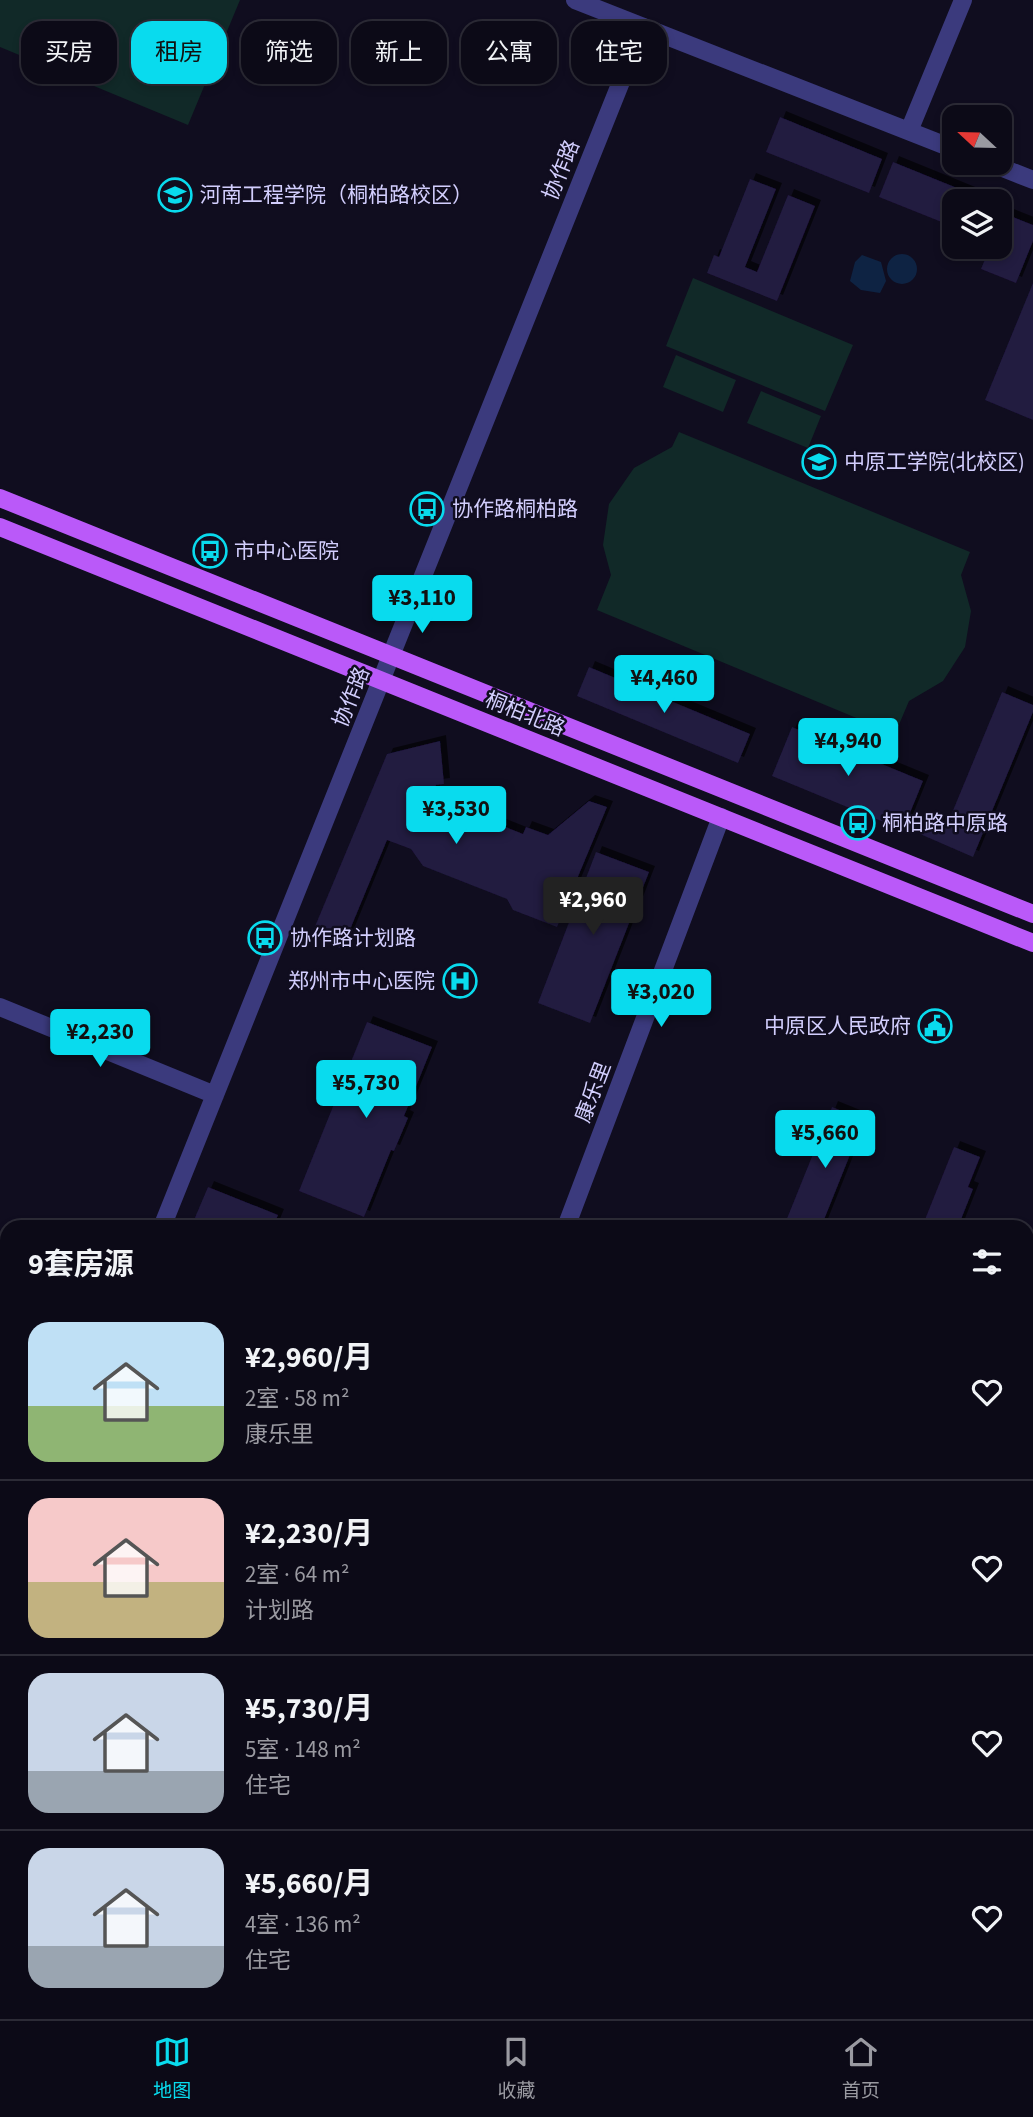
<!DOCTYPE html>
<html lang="zh">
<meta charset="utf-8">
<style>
:root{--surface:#0c0a17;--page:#1a1824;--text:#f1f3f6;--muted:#9a9aa1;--line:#2c2b36;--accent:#09dbee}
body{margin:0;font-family:"Source Sans 3","Noto Sans SC",sans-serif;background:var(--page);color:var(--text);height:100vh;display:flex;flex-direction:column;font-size:26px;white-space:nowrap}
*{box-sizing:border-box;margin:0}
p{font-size:23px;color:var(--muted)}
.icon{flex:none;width:38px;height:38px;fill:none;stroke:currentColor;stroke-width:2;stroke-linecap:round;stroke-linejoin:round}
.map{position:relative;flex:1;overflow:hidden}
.sheet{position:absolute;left:0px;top:1220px;width:1034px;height:800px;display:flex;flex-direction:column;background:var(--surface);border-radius:21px 21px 0 0;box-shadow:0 4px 10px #0003,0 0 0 2px var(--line)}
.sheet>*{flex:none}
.guide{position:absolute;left:21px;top:21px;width:992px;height:63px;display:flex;gap:14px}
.needle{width:46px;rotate:292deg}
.buttons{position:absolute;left:942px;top:105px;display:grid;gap:14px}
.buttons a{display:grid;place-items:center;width:70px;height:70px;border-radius:14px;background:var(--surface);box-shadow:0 4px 10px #0003,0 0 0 2px var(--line);font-size:35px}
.price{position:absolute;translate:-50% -60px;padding:0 16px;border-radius:7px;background:var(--accent);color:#111;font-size:23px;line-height:46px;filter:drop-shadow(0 2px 4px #0008)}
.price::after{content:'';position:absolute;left:50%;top:42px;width:21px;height:16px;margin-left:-10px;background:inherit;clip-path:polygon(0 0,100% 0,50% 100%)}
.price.current{background:#222;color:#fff}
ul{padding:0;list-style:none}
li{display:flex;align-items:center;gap:21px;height:175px;padding:0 28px}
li+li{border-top:2px solid var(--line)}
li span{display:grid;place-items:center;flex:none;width:196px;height:140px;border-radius:21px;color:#555}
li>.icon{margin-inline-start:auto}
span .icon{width:84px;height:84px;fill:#fffc;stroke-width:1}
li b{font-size:30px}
h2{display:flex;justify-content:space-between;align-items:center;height:84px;padding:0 28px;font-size:30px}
.chip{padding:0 24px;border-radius:21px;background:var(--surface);box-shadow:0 4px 10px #0003,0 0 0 2px var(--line);font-size:24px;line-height:63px}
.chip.current{background:var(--accent);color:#111}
.tabs{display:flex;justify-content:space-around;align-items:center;height:98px;border-top:2px solid var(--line);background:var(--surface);font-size:19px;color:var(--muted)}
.tabs a{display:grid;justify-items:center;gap:4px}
.tabs .current{color:var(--accent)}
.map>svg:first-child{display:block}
.green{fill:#112928}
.water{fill:#0e2343}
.building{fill:#211a40;filter:url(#shadow)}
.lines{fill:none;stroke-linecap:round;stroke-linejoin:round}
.minor{stroke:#3b3a7d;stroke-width:18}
.tertiary{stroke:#3b3a7d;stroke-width:18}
.primary{stroke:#ba59f9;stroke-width:18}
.labels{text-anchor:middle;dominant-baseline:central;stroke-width:5;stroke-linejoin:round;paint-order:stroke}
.street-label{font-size:21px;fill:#d2cefd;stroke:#100d1f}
.poi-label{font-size:21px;fill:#d2cefd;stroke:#100d1f;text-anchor:start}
</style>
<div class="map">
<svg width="1033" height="2019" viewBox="0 0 1033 2019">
<defs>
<filter id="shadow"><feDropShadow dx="6" dy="-6" stdDeviation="0" flood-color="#0009"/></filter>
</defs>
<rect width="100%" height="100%" fill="#100d1f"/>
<path class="green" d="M 0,0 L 240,0 L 188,125 L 0,47 Z
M 693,278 L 853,345 L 825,411 L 666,346 Z
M 676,355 L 736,380 L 723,412 L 663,387 Z
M 761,391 L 821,416 L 808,448 L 747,423 Z
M 679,432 L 970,552 L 961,575 L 971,611 L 965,647 L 943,681 L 909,701 L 895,734 L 597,610 L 611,575 L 603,545 L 609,504 L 634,468 L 672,447 Z"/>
<path class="water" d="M887 269a15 15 0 1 1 30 0a15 15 0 1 1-30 0Z
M 862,255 L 881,262 L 886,281 L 880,293 L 861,290 L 850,281 L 855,262 Z"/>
<path class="building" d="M 780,117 L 882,159 L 869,193 L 766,152 Z
M 893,162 L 989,201 L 954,201 L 954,227 L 879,197 Z
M 750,179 L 776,189 L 745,267 L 757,272 L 788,195 L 815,206 L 777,301 L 707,273 L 714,255 L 719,257 Z
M 1003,213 L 1033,225 L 1033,241 L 1016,283 L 981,269 L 990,247 L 999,247 L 999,224 Z
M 1033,283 L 1033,420 L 985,400 Z
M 589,667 L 750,734 L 738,763 L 577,696 Z
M 1002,692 L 1033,705 L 1033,712 L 973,857 L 920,834 L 927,817 L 947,825 Z
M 792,727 L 923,781 L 903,830 L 772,776 Z
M 440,741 L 444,784 L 436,785 L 432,798 L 523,834 L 526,827 L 548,835 L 589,801 L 607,807 L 557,927 L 513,910 L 507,899 L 423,866 L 411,849 L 387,840 L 342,949 L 311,936 L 387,754 Z
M 596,852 L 649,872 L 590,1023 L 538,1003 Z
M 367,1022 L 432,1047 L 404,1116 L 408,1118 L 394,1151 L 391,1150 L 364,1217 L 299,1191 Z
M 832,1107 L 864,1120 L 821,1227 L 801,1227 L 786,1221 Z
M 954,1147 L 980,1157 L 968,1187 L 973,1189 L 958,1227 L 922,1227 Z
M 208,1187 L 278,1215 L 273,1227 L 191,1227 Z
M 1028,1272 L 1033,1274 L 1033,1313 L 1027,1327 Z
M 1033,1624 L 1033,1694 L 1027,1708 L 1027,1637 Z
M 1033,1821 L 1033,1859 L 1027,1857 L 1027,1835 Z"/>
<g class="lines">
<path class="minor" d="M 0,1007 L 215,1095
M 162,1227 L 643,27
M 566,1227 L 721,817
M 0,1470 L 7,1473
M 0,1627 L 7,1610
M 1027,1882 L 1033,1884"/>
<path class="tertiary" d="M 575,0 L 954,149
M 909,131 L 963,0
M 990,163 L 1033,180"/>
<path class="primary" d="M 0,498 L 1033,914
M 0,527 L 1033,943
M 1027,1461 L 1033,1447
M 1027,1528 L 1033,1514
M 801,2019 L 804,2012
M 827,2019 L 830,2012"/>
</g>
<defs>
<symbol id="university-ring" viewBox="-11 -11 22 22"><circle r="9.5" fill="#100d1f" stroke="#09dbee" stroke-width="1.5"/><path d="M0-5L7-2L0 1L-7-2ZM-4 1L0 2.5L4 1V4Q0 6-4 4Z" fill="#09dbee"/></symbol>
<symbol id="bus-ring" viewBox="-11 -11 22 22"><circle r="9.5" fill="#100d1f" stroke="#09dbee" stroke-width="1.5"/><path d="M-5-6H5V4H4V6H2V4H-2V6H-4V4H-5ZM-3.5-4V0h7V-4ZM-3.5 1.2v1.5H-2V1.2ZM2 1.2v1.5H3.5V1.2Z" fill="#09dbee"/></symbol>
<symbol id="hospital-ring" viewBox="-11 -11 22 22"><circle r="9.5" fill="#100d1f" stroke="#09dbee" stroke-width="1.5"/><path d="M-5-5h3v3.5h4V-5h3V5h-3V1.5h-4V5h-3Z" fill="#09dbee"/></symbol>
<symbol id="civic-ring" viewBox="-11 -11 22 22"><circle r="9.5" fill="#100d1f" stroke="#09dbee" stroke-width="1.5"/><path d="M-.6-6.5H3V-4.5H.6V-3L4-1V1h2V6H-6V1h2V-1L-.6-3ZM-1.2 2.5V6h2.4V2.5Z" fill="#09dbee"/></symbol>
</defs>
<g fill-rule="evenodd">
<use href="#university-ring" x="156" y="176" width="38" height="38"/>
<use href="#university-ring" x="800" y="443" width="38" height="38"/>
<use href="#bus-ring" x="408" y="490" width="38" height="38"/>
<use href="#bus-ring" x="191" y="532" width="38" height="38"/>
<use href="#bus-ring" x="839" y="804" width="38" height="38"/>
<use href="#bus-ring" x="246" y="919" width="38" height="38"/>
<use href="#hospital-ring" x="441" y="962" width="38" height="38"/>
<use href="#civic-ring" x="916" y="1007" width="38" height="38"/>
</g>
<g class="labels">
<g class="street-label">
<text transform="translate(561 170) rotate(-68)">协作路</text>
<text transform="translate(351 697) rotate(-68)">协作路</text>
<text transform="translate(525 714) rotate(22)">桐柏北路</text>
<text transform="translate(593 1092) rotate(-69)">康乐里</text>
</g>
<g class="poi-label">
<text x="200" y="195">河南工程学院（桐柏路校区）</text>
<text x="844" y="462">中原工学院(北校区)</text>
<text x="452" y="509">协作路桐柏路</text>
<text x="234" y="551">市中心医院</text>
<text x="882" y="823">桐柏路中原路</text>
<text x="290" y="938">协作路计划路</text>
<text x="435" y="981" text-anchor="end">郑州市中心医院</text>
<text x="911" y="1026" text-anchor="end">中原区人民政府</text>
</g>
</g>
</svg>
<div class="buttons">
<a><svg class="needle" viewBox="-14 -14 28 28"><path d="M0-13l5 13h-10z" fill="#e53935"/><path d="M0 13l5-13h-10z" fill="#9a9aa1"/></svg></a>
<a><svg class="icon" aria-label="layers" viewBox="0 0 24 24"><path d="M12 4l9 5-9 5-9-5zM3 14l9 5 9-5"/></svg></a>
</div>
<b class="price" style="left:422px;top:635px">¥3,110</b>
<b class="price" style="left:664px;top:715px">¥4,460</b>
<b class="price" style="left:848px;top:778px">¥4,940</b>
<b class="price" style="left:456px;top:846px">¥3,530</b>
<b class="price current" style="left:593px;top:937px">¥2,960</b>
<b class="price" style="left:661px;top:1029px">¥3,020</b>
<b class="price" style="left:100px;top:1069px">¥2,230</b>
<b class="price" style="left:366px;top:1120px">¥5,730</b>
<b class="price" style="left:825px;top:1170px">¥5,660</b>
<div class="guide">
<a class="chip">买房</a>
<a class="chip current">租房</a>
<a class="chip">筛选</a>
<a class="chip">新上</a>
<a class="chip">公寓</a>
<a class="chip">住宅</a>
</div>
<section class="sheet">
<h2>9套房源<svg class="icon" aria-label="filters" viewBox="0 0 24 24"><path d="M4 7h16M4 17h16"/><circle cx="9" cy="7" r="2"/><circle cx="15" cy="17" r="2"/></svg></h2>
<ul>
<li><span style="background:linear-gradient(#bfe0f5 60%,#8fb573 0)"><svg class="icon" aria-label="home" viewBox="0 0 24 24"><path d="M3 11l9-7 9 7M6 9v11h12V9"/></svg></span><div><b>¥2,960/月</b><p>2室 · 58 m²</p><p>康乐里</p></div><svg class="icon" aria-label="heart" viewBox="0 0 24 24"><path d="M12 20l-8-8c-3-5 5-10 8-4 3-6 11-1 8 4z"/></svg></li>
<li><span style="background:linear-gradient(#f6c9c9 60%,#c2b280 0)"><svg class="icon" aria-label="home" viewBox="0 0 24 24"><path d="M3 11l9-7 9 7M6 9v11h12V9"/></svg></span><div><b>¥2,230/月</b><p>2室 · 64 m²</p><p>计划路</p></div><svg class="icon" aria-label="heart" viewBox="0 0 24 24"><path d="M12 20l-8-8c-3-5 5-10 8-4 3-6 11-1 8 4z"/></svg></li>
<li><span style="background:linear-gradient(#c9d6e8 70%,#9aa5b1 0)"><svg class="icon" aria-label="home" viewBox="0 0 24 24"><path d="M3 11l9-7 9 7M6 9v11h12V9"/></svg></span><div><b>¥5,730/月</b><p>5室 · 148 m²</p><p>住宅</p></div><svg class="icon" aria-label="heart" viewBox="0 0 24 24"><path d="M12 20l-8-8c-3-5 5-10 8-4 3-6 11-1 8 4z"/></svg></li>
<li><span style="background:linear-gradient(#c9d6e8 70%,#9aa5b1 0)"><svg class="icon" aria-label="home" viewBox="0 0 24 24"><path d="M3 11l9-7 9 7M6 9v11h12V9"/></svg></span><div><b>¥5,660/月</b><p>4室 · 136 m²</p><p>住宅</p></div><svg class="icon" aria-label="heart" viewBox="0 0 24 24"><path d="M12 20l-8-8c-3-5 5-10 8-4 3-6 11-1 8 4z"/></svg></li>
</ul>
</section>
</div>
<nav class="tabs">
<a class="current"><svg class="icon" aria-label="map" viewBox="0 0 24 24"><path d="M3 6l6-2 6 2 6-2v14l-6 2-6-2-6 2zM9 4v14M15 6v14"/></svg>地图</a>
<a><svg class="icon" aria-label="saved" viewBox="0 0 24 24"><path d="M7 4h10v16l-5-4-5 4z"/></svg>收藏</a>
<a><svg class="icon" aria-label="home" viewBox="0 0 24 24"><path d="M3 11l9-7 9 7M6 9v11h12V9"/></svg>首页</a>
</nav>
